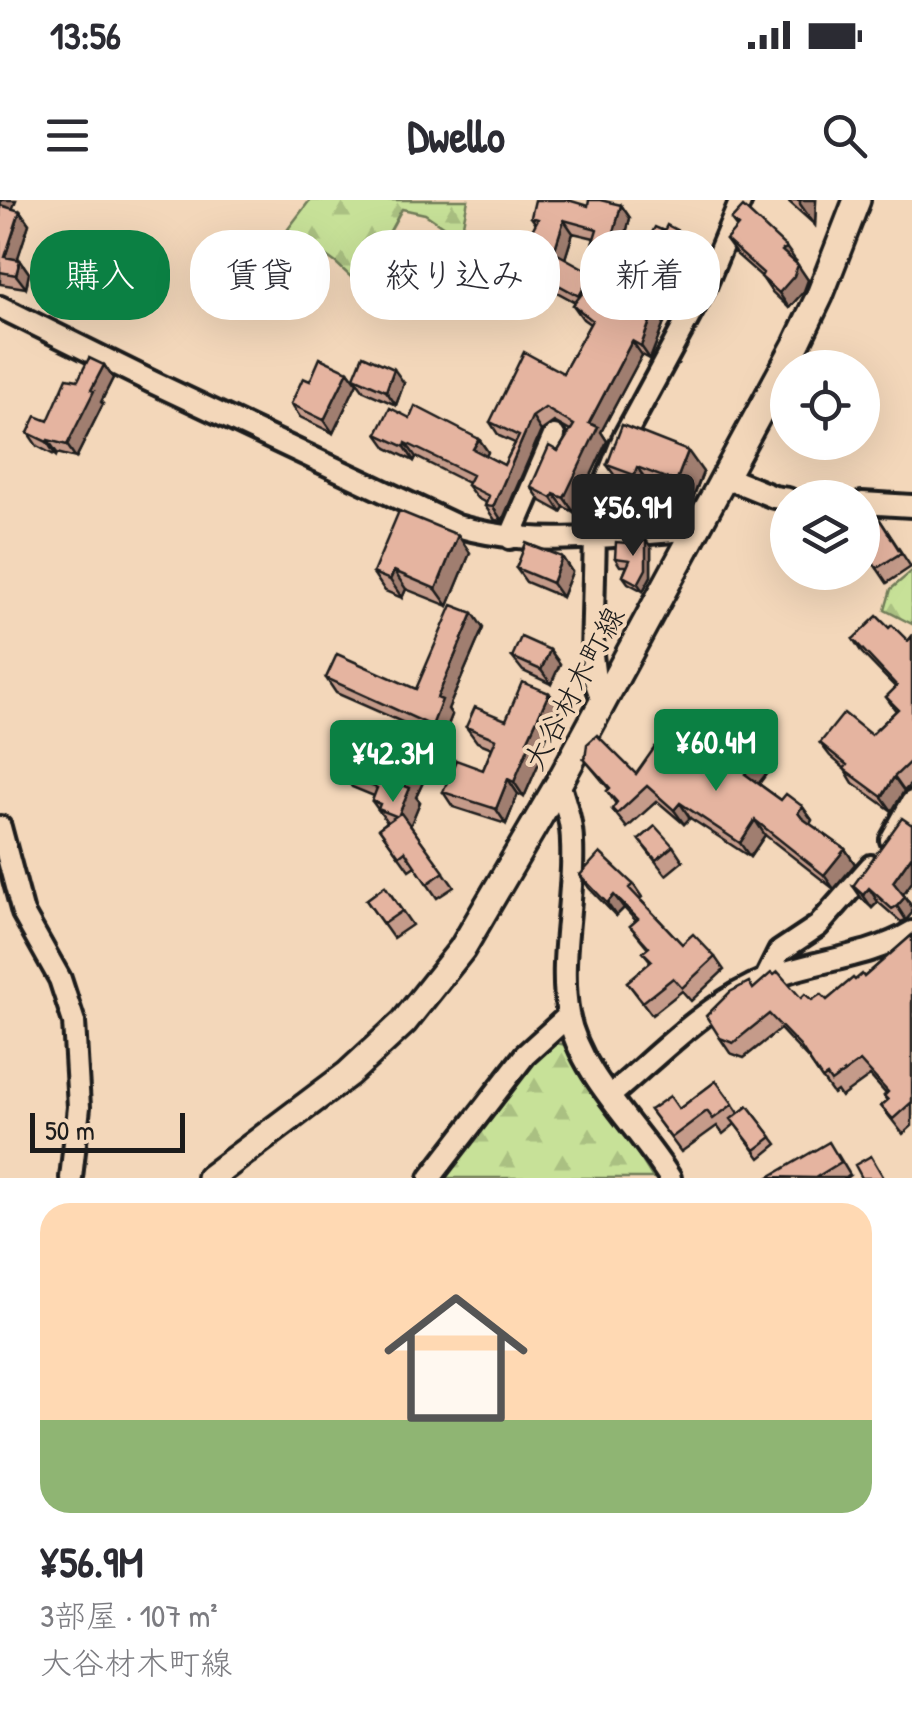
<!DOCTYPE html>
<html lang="ja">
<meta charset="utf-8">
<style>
:root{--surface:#fff;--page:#f2f2f3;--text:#2b2b33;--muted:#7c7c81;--line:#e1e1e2;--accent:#0b8043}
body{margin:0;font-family:"Patrick Hand","Klee One",sans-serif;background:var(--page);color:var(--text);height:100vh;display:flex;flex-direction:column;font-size:38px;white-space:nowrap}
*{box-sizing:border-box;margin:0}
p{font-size:32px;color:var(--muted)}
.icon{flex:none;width:55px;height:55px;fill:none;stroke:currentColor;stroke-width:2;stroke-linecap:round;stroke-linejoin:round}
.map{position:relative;height:978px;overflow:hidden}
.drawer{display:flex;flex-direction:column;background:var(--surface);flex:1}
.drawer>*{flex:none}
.top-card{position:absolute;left:30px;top:30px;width:852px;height:90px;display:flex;gap:20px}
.tools{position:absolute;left:770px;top:150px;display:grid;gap:20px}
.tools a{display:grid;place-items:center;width:110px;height:110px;border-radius:50%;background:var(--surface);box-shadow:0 10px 40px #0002;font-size:50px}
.scale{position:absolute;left:30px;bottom:25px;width:155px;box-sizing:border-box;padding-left:10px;border:5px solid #1c1c1c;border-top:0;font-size:28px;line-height:35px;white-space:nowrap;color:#1c1c1c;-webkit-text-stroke:8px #f3d7ba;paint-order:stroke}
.price{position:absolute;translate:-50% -85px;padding:0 22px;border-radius:10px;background:var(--accent);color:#fff;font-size:32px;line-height:65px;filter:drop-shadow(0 2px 5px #0008)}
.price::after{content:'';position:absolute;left:50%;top:60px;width:30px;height:22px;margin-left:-15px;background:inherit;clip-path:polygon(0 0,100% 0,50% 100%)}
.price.on{background:#222;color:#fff}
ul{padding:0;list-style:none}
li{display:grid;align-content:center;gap:20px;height:530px;padding:0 40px}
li+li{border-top:2px solid var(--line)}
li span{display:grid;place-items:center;height:310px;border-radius:30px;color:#555}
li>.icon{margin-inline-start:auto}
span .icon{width:180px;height:180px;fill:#fffc;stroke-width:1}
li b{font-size:42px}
.pill{padding:0 35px;border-radius:40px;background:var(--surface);box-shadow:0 10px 40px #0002;font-size:35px;line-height:90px}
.pill.on{background:var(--accent);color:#fff}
.status{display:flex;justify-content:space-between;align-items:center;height:70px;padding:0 50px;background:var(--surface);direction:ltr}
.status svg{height:28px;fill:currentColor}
header{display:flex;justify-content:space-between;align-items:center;height:130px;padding:0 40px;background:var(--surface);font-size:45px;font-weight:700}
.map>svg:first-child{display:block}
.forest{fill:url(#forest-firs);stroke:#727e5a;stroke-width:2.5}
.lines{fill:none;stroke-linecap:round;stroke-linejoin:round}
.minor-casing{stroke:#1c1c1c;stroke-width:28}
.major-casing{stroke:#1c1c1c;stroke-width:32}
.minor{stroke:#f3d7ba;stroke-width:20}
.major{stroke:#f3d7ba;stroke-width:25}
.wall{fill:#c59b8a;stroke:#1c1c1c;stroke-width:2.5;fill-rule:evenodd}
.shaded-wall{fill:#a07e70;stroke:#1c1c1c;stroke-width:2.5}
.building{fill:#e5b4a0;stroke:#1c1c1c;stroke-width:2.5}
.labels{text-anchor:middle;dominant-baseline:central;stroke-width:8;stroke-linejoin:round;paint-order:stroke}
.street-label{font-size:30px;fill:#1c1c1c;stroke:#f3d7ba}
</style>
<div class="status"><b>13:56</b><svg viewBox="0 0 49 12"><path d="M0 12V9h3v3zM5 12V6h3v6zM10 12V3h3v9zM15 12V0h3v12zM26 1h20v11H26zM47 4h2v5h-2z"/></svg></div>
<header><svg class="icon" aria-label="menu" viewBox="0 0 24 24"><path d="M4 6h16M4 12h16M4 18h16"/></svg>Dwello<svg class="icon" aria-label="search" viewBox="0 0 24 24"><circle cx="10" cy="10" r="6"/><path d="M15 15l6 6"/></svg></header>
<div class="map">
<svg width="912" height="978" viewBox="0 0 912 978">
<defs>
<pattern id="forest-firs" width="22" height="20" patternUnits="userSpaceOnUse" patternTransform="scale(2.5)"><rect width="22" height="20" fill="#c7e198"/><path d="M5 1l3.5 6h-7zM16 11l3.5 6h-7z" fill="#aac082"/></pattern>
</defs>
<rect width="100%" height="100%" fill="#f3d7ba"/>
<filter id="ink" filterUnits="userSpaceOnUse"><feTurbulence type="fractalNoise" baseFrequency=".01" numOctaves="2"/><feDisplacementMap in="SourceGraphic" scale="20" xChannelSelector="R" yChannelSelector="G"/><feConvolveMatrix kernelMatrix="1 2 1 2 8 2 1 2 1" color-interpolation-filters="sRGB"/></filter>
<g filter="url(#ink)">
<path class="forest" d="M 310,0 L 468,0 L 460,38 L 425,14 L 402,9 L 385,40 L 384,91 L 369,94 L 336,63 L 288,29 Z
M 912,371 L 912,424 L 885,410 L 891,389 Z
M 548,841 L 570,846 L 653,978 L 441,978 Z"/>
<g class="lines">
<defs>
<path id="minor" d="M 0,107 L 152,182 L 457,326 C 535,349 617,335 696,329
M 725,277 L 774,297 L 788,299
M 862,303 L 912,306
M 510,338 L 554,236
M 602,500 L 595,480 L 592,455 L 595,336 L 606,282 L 624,237 L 704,89 L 741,0
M 559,583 C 565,603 572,622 572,643 C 575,699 558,758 568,814 C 580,876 638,926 670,978
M 0,627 L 23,713 L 60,779 L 74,822 L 79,907 L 71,978
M 891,640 L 912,602
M 765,780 L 779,752 L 818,726 L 871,666
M 611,895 C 653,860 701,810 751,786 C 802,760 863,761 912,732
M 430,978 L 525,855 L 568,816"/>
<path id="major" d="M 210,978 L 348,874 L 404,822 L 462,749 L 559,583 L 797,143 L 820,95 L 857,0"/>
</defs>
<use href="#minor" class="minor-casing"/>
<use href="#major" class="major-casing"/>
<use href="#minor" class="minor"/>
<use href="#major" class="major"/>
</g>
<path class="wall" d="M 0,0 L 12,9 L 20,11 L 29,24 L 17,59 L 20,60 L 29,73 L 26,88 L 0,84 Z
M 787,0 L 816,0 L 815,25 Z
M 621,5 L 630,18 L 624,39 L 631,41 L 640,54 L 635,74 L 663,86 L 673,100 L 650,159 L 642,155 L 601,232 L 607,241 L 574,312 L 564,307 L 561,312 L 541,301 L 531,287 L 558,251 L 570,231 L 554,222 L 541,231 L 502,321 L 495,320 L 485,306 L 486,303 L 477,298 L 467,285 L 468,283 L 416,257 L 414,261 L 387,248 L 377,234 L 410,218 L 479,239 L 488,252 L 486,256 L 504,265 L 515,243 L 499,236 L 490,222 L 563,173 L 590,124 L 583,119 L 573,105 L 575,102 L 531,78 L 522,65 L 526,58 L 521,51 L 536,24 L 531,17 L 588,6 ZM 573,33 L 594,38 L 589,55 L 599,68 L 634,76 L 619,109 L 597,93 L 601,86 L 565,58 Z
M 731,20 L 796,61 L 795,62 L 808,80 L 804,91 L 789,108 L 771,91 L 761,76 L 736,54 L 726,40 L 737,28 Z
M 664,31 L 690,37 L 700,51 L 688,74 L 656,59 L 646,44 Z
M 104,165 L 113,178 L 101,202 L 103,204 L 76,258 L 57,253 L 56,256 L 37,246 L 28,233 L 48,221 L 78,180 Z
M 348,171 L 357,183 L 333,233 L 300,217 L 291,204 L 310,181 Z
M 354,177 L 404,183 L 396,205 L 364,191 Z
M 607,265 L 703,272 L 691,303 L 652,288 L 649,296 L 622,286 Z
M 880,320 L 911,367 L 887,383 L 862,346 Z
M 458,335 L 470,353 L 448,406 L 406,389 L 402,398 L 385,391 L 373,373 Z
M 651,347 L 651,376 L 643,391 L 628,383 L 623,376 L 627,366 L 620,366 L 615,358 Z
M 562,357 L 572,372 L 562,397 L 526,382 L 516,368 Z
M 483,428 L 448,509 L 452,515 L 443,538 L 447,545 L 442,559 L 427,553 L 422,546 L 427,533 L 336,493 L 326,478 L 416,489 Z
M 889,428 L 908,441 L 912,436 L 912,583 L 904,591 L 892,611 L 853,583 L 844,568 L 830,556 L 820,543 L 871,535 L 896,511 L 886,497 L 896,488 L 862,453 L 853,439 Z
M 550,450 L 560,464 L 551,484 L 523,471 L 512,457 Z
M 549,493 L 560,508 L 538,555 L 541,558 L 524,597 L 518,594 L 506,624 L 453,607 L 443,592 L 483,570 L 492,548 L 477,542 L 466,527 L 506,520 Z
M 585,560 L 636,574 L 682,566 L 691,568 L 770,569 L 759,584 L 781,600 L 802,606 L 812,620 L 810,624 L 845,649 L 855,664 L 834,689 L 765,635 L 750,657 L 690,618 L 684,624 L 657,601 L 627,628 L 612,609 L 616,604 L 607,591 L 609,589 Z
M 388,562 L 415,564 L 425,578 L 416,597 L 420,602 L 410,625 L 454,687 L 437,698 L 415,666 L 409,670 L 379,628 L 387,622 L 372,601 L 374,596 L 352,587 L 342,573 Z
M 639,640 L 673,646 L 683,661 L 666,675 Z
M 580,675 L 633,684 L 642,697 L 640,699 L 682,744 L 715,757 L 724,770 L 691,801 L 682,791 L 652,815 L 627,782 L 651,762 L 643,752 L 648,748 L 630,726 L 636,721 L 624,708 L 616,716 L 589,688 Z
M 385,686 L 412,725 L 393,738 L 366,700 Z
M 853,686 L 903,694 L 912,707 L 912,713 L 906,720 L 901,722 L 878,702 L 872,708 L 862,699 Z
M 912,735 L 912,926 L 903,934 L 881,906 L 887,901 L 884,896 L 886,894 L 870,876 L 841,897 L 837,891 L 833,894 L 809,860 L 780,829 L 744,858 L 730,853 L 720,838 L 753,789 L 812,800 L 827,800 L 855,780 L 864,777 Z
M 716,881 L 739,913 L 748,906 L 777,944 L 760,958 L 735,924 L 723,934 L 717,926 L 681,952 L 650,910 L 679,909 Z
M 838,955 L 850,975 L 846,978 L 769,978 Z"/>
<path class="shaded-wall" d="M 1,0 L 16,0 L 9,18 L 0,6 Z
M 800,0 L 816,0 L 815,25 L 800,4 Z
M 621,5 L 630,18 L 622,49 L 613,36 Z
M 20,11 L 29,24 L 14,70 L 5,57 Z
M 564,20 L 573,33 L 563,65 L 554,52 Z
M 690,37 L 700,51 L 688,74 L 678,60 Z
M 631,41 L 640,54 L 635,76 L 626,63 Z
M 786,47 L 796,61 L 792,65 L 782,51 Z
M 20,60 L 29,73 L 26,88 L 16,75 Z
M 798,65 L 808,80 L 804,91 L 789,108 L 779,93 Z
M 592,73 L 601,86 L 588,109 L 579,96 Z
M 663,86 L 673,100 L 650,159 L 641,146 Z
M 632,141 L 642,155 L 601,232 L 607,241 L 574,312 L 564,298 L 589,223 Z
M 104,165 L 113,178 L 101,202 L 103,204 L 76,258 L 67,245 L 91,190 Z
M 394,169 L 404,183 L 396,205 L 386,191 Z
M 348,171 L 357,183 L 333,233 L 324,220 Z
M 532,217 L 541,231 L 502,321 L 493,307 Z
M 479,239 L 488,252 L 483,263 L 473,249 Z
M 48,240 L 57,253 L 56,256 L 47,242 Z
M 406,243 L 416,257 L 414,261 L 405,247 Z
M 688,251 L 703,272 L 691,303 L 676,282 Z
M 637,267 L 652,288 L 649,296 L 634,275 Z
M 554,294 L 564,307 L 561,312 L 552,298 Z
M 458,335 L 470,353 L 448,406 L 436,389 Z
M 646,340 L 651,347 L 651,376 L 643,391 L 638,384 Z
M 562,357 L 572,372 L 562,397 L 552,383 Z
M 394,371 L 406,389 L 402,398 L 390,380 Z
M 473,413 L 483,428 L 448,509 L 452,515 L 443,538 L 447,545 L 442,559 L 437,552 L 441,540 L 432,526 L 437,498 Z
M 550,450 L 560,464 L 551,484 L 541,470 Z
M 549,493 L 560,508 L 538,555 L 541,558 L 524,597 L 514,582 L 527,541 Z
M 760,555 L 770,569 L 755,588 L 745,574 Z
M 415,564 L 425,578 L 416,597 L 420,602 L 409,629 L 399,614 L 405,586 Z
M 894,577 L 904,591 L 892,611 L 882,597 Z
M 508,579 L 518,594 L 506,624 L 496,609 Z
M 680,603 L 690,618 L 684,624 L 674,610 Z
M 802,606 L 812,620 L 808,627 L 798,613 Z
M 755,620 L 765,635 L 750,657 L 740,643 Z
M 845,649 L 855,664 L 834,689 L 824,675 Z
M 912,655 L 912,682 L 902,696 L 893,682 Z
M 869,688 L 878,702 L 872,708 L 863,695 Z
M 614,695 L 624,708 L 616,716 L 607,703 Z
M 905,697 L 912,707 L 912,713 L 906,720 L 897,706 Z"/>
<path class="building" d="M 535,0 L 568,0 L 588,6 L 589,0 L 600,0 L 621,5 L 613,36 L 631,41 L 626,63 L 589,55 L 597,29 L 564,20 L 554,52 L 592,73 L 579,96 L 522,65 L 527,55 L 521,51 L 538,19 L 531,17 Z
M 0,5 L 20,11 L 5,57 L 20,60 L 16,75 L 0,72 Z
M 743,7 L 786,47 L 782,51 L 798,65 L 794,76 L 779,93 L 761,77 L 763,73 L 726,40 L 738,26 L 731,20 Z
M 667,25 L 690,37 L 678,60 L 646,44 L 655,27 L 664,31 Z
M 635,74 L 663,86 L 641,146 L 632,141 L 589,223 L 598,227 L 564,298 L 554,294 L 552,298 L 531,287 L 549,246 L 558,251 L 574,225 L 545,208 L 532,217 L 493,307 L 485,306 L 489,296 L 467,285 L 472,275 L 406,243 L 405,247 L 377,234 L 390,208 L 410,218 L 415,206 L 479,239 L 473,249 L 504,265 L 519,236 L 490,222 L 524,152 L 563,173 L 592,120 L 573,105 L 588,86 L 619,109 Z
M 363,155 L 394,169 L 386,191 L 354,177 Z
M 89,158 L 104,165 L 91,190 L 94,191 L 67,245 L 48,240 L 47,242 L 28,233 L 36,216 L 48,221 L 67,178 L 78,180 Z
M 320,158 L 348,171 L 324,220 L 291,204 L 303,178 L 310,181 Z
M 622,225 L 688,251 L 676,282 L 637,267 L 634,275 L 607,265 Z
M 399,311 L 458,335 L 436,389 L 394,371 L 390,380 L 373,373 Z
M 880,320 L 901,353 L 877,368 L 862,346 L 862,332 Z
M 646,340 L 646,369 L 638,384 L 623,376 L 630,360 L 615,358 L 616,342 L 638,344 Z
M 526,343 L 562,357 L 552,383 L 516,368 Z
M 452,405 L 473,413 L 437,498 L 442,500 L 432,526 L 326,478 L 337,454 L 416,489 Z
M 877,416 L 889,428 L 892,425 L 908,441 L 912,436 L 912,560 L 894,577 L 882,597 L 844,569 L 847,565 L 820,543 L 844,513 L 871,535 L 898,509 L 886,497 L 897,486 L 853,439 Z
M 521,437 L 550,450 L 541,470 L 512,457 Z
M 522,482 L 549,493 L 527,541 L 530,543 L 514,582 L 508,579 L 496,609 L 443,592 L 456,560 L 483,570 L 496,539 L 466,527 L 475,507 L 506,520 Z
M 725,526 L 760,555 L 745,574 L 781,600 L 786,594 L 802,606 L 798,613 L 802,618 L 845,649 L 824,675 L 755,620 L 740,643 L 680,603 L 674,610 L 647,586 L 617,614 L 612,609 L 617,602 L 607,591 L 610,588 L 585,560 L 587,544 L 597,535 L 636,574 L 655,547 L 682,566 L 685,563 L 691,568 Z
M 428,532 L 442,537 L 437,552 L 422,546 Z
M 353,547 L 388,562 L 392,554 L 415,564 L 405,586 L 410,588 L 399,614 L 401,613 L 444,672 L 427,684 L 405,651 L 399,656 L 379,628 L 396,616 L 378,609 L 380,604 L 372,601 L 377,588 L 342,573 Z
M 902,618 L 912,625 L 912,655 L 893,682 L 905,697 L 897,706 L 892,709 L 869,688 L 863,695 L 853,686 Z
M 655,626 L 673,646 L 656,660 L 639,640 Z
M 600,653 L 633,684 L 629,688 L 682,744 L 693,734 L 715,757 L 682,788 L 673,778 L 643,802 L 627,782 L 652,761 L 643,752 L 649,747 L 630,726 L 638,719 L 614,695 L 607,703 L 580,675 Z
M 385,686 L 402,711 L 383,724 L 366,700 Z
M 912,735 L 912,902 L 893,919 L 881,906 L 888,900 L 884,896 L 888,892 L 860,861 L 831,882 L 827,876 L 822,879 L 800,846 L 769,814 L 733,843 L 720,838 L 706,816 L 730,792 L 749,782 L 753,789 L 771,773 L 774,775 L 778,772 L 801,798 L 805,794 L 812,800 L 821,794 L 827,800 L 853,778 L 855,780 L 862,774 L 864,777 Z
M 716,881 L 733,904 L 713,919 L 707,911 L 671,938 L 650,910 L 670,896 L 679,909 Z
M 748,906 L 772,937 L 755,950 L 731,919 Z
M 829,942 L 841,962 L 815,978 L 769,977 Z
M 871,956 L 884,978 L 862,978 L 855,965 Z"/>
</g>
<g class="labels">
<g class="street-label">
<text transform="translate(573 488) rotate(-62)">大谷材木町線</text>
</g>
</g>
</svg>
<div class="tools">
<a><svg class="icon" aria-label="locate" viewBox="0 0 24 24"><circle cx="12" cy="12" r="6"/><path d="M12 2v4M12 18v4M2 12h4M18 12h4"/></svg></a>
<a><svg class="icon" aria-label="layers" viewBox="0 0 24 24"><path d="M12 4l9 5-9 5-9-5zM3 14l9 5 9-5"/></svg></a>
</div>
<div class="scale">50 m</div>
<b class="price on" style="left:633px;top:359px">¥56.9M</b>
<b class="price" style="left:716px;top:594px">¥60.4M</b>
<b class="price" style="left:393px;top:605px">¥42.3M</b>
<div class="top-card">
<a class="pill on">購入</a>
<a class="pill">賃貸</a>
<a class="pill">絞り込み</a>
<a class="pill">新着</a>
</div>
</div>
<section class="drawer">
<ul>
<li><span style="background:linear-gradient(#ffd9b3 70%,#8fb573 0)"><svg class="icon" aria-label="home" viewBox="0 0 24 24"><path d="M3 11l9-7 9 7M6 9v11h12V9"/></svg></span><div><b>¥56.9M</b><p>3部屋 · 107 m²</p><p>大谷材木町線</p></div></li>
</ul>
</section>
